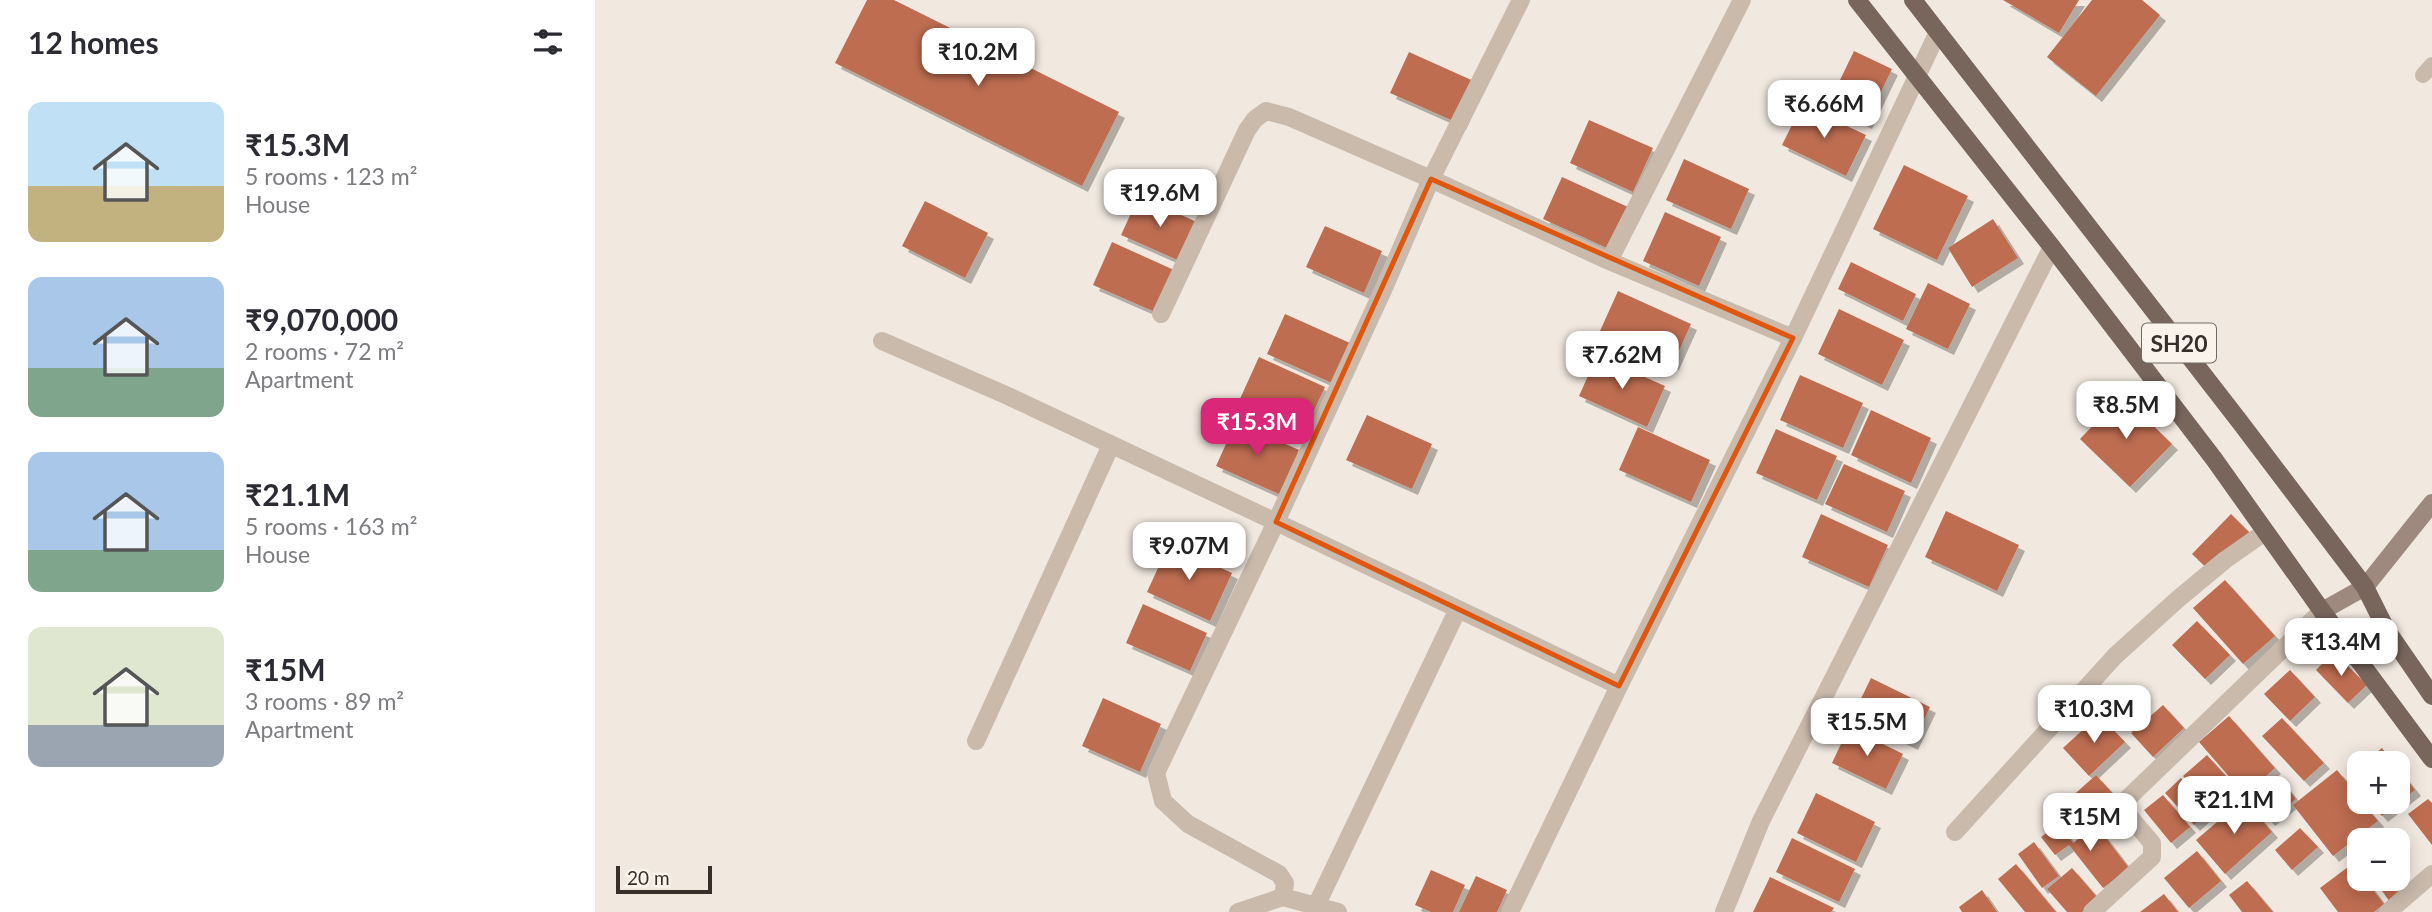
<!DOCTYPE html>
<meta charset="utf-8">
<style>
:root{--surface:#fff;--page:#f2f2f3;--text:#2b2b33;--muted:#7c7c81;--accent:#db2777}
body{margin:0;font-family:Lato,sans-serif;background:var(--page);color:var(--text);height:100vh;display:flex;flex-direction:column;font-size:26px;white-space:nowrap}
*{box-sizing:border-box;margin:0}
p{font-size:23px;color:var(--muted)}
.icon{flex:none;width:38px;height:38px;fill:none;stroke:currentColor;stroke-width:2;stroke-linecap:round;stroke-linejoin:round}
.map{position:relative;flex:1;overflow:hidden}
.sheet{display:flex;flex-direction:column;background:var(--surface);width:595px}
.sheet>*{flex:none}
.buttons{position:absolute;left:1752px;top:751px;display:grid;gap:14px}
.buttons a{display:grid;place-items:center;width:63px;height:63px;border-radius:14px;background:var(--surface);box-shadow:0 4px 18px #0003;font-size:35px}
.scale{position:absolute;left:21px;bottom:18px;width:96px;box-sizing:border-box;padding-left:7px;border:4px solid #382f2a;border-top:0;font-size:19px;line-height:24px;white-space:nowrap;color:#382f2a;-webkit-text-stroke:5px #f9f3ec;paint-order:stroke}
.price{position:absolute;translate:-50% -60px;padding:0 16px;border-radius:14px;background:#fff;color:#222;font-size:23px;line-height:46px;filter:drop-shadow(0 2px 4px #0008)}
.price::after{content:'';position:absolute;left:50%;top:42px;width:21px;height:16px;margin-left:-10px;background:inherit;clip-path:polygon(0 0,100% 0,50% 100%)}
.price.active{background:var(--accent);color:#fff}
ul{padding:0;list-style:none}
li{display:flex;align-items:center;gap:21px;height:175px;padding:0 28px}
li span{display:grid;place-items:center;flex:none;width:196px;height:140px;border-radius:14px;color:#555}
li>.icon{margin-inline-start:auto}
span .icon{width:84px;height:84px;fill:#fffc;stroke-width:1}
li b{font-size:30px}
h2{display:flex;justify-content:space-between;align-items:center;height:84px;padding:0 28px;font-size:30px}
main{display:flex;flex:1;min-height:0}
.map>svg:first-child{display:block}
.building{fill:#be6d51;filter:url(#shadow)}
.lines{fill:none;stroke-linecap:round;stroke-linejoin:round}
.lane{stroke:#c9baac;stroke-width:16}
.street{stroke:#c9baac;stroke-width:18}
.secondary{stroke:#9d897d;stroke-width:18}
.primary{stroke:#78665d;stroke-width:18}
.marked{fill:none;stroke:#df570e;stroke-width:5;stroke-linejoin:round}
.labels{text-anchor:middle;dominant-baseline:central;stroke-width:5;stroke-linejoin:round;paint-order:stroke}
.shield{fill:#f9f3ec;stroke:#726a64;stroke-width:2}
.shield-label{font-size:23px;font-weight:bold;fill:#382f2a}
</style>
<main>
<section class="sheet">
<h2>12 homes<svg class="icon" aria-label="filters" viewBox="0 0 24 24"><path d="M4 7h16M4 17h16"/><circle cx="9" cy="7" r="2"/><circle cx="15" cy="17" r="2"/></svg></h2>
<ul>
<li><span style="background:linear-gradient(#bfe0f5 60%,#c2b280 0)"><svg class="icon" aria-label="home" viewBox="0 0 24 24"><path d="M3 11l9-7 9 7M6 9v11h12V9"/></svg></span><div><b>₹15.3M</b><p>5 rooms · 123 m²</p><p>House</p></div></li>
<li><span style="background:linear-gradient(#a9c7e8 65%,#7fa58c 0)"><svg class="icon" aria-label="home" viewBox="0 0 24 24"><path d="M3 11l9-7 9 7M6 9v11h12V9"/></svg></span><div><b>₹9,070,000</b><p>2 rooms · 72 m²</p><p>Apartment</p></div></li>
<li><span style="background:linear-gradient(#a9c7e8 70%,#7fa58c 0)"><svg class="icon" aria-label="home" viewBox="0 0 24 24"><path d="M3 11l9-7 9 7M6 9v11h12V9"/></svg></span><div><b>₹21.1M</b><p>5 rooms · 163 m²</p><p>House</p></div></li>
<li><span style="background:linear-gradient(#dfe7d0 70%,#9aa5b1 0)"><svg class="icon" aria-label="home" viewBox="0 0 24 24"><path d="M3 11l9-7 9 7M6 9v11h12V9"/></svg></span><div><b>₹15M</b><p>3 rooms · 89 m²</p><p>Apartment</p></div></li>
</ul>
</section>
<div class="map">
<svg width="1837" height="912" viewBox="0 0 1837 912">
<defs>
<filter id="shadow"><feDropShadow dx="6" dy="6" stdDeviation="0" flood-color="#0004"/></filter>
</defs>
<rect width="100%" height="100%" fill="#f1e9e0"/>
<path class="building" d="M 272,0 L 299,0 L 524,112 L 487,186 L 240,63 Z
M 1408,0 L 1484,0 L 1464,33 Z
M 1497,0 L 1547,0 L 1565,15 L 1501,96 L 1452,57 Z
M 1259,51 L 1297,69 L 1271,123 L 1233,105 Z
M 814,52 L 883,83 L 865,124 L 795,93 Z
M 1207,105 L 1271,135 L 1251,176 L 1187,145 Z
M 994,120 L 1058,148 L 1038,192 L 975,163 Z
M 1089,159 L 1154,189 L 1136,229 L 1071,200 Z
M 1309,165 L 1373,196 L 1342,260 L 1278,229 Z
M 967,177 L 1033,207 L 1014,249 L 948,219 Z
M 544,196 L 604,223 L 587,262 L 526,235 Z
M 330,201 L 393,233 L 370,278 L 307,246 Z
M 1070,212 L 1126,237 L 1104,286 L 1048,261 Z
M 1398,219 L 1423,258 L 1377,287 L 1353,248 Z
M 730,226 L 787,251 L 769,293 L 711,267 Z
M 517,242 L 579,270 L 560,312 L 498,285 Z
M 1256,262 L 1321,294 L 1308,321 L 1243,289 Z
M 1333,283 L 1375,304 L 1353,349 L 1311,329 Z
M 1023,291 L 1096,324 L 1078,364 L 1005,331 Z
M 1244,309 L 1309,340 L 1287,385 L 1223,354 Z
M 690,314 L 755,343 L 737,383 L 672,354 Z
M 1002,356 L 1070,386 L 1052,427 L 984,396 Z
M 664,357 L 730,387 L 710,430 L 644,401 Z
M 1205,375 L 1268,403 L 1248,448 L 1185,420 Z
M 1527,395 L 1577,444 L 1535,487 L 1485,439 Z
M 1276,410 L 1336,438 L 1316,483 L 1256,455 Z
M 772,415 L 837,444 L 817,489 L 751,460 Z
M 641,422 L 704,450 L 684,494 L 621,466 Z
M 1043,427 L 1115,460 L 1096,502 L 1024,470 Z
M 1181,429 L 1242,456 L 1222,500 L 1161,473 Z
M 1249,464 L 1310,491 L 1292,532 L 1230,504 Z
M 1351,511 L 1424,545 L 1402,591 L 1330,557 Z
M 1226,514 L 1293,545 L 1274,587 L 1207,557 Z
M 1636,514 L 1655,533 L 1616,572 L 1597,554 Z
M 574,544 L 637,573 L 615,621 L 552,592 Z
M 1630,580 L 1680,636 L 1648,664 L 1598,608 Z
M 548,604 L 612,633 L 595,671 L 531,643 Z
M 1602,621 L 1635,655 L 1610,679 L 1577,645 Z
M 1739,652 L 1772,685 L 1753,703 L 1721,670 Z
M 1695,670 L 1720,697 L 1695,721 L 1669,694 Z
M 1276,678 L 1335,707 L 1317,744 L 1258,715 Z
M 508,698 L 566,724 L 545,772 L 487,746 Z
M 1568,705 L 1589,728 L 1558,757 L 1536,733 Z
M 1504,715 L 1530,742 L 1494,776 L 1468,748 Z
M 1634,716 L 1680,768 L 1650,795 L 1604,742 Z
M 1687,718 L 1729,763 L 1709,781 L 1667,736 Z
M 1254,727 L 1308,754 L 1291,789 L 1237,763 Z
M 1787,748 L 1799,763 L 1768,763 Z
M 1612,755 L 1640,786 L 1616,808 L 1588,776 Z
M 1764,766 L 1764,787 L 1754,774 Z
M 1802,767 L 1820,790 L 1787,816 L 1775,802 L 1802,802 Z
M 1742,770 L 1764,797 L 1764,802 L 1767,802 L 1783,821 L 1738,856 L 1698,805 Z
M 1501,775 L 1522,798 L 1486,830 L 1465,807 Z
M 1682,775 L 1701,799 L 1674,820 L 1655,796 Z
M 1586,778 L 1615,810 L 1599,825 L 1570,793 Z
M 1221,793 L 1280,822 L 1261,862 L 1202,833 Z
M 1568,795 L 1595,827 L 1576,843 L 1549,810 Z
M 1649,799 L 1677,832 L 1630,874 L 1601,840 Z
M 1833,799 L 1837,803 L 1837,845 L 1813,814 Z
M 1464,824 L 1478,843 L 1501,825 L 1534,868 L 1508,888 L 1474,845 L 1460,855 L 1446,837 Z
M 1705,828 L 1723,847 L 1697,870 L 1680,850 Z
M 1197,838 L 1260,869 L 1244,902 L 1181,872 Z
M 1439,842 L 1464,876 L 1447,888 L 1423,854 Z
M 1602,851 L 1626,881 L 1594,908 L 1569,878 Z
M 1421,864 L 1461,912 L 1430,912 L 1403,879 Z
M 1757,864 L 1764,872 L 1764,878 L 1769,878 L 1789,904 L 1779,912 L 1743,912 L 1725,888 Z
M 1477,868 L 1503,898 L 1487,912 L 1472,912 L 1452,889 Z
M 836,870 L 870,885 L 858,912 L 836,912 L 820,905 Z
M 881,876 L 912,890 L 902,912 L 864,912 Z
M 1175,877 L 1239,908 L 1236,912 L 1158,912 Z
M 1778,878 L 1803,878 L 1814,893 L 1797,905 Z
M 1652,881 L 1678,912 L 1647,912 L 1634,895 Z
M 1387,890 L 1402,912 L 1367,912 L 1364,907 Z
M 1569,894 L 1583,912 L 1545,912 Z"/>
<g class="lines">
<path class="lane" d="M 1828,75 L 1837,65"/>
<path class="street" d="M 926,0 L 836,179 L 789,288 L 681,522 L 1024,686
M 1014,261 L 1147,0
M 566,314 L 652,130 L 660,119 L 671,111 L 694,117 L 836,179 L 1014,261 L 1198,338
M 287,341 L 413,396 L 681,522 L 561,773 L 568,801 L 593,824 L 684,874 L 690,883 L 688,897
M 381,741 L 516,445
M 1360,832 L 1520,656 L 1583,599 L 1630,560 L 1670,532
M 721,906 L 863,609
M 643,912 L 688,897 L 743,912
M 915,912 L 1024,686 L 1198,338 L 1343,32
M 1129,912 L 1166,821 L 1457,247
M 1497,912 L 1557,857 L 1557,843 L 1528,809 L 1531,800 L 1727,611
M 1793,912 L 1837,874"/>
<path class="secondary" d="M 1727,611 L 1770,587 L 1837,503"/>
<path class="primary" d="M 1262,0 L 1457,247 L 1619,459 L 1727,611 L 1837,759
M 1318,0 L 1645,422 L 1770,587 L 1791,629 L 1837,696"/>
</g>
<path class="marked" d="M 836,179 L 1198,338 L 1024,686 L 681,522 Z"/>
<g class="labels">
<rect class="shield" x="1547" y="323.5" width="74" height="39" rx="5"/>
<g class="shield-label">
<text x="1584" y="343">SH20</text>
</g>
</g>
</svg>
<div class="buttons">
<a>+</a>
<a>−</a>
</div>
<div class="scale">20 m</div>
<b class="price" style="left:383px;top:88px">₹10.2M</b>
<b class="price" style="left:1229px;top:140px">₹6.66M</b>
<b class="price" style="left:565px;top:229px">₹19.6M</b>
<b class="price" style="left:1027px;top:391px">₹7.62M</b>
<b class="price" style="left:1531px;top:441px">₹8.5M</b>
<b class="price active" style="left:662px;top:458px">₹15.3M</b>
<b class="price" style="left:594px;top:582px">₹9.07M</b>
<b class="price" style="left:1746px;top:678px">₹13.4M</b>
<b class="price" style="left:1499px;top:745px">₹10.3M</b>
<b class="price" style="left:1272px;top:758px">₹15.5M</b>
<b class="price" style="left:1639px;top:836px">₹21.1M</b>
<b class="price" style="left:1495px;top:853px">₹15M</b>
</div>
</main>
